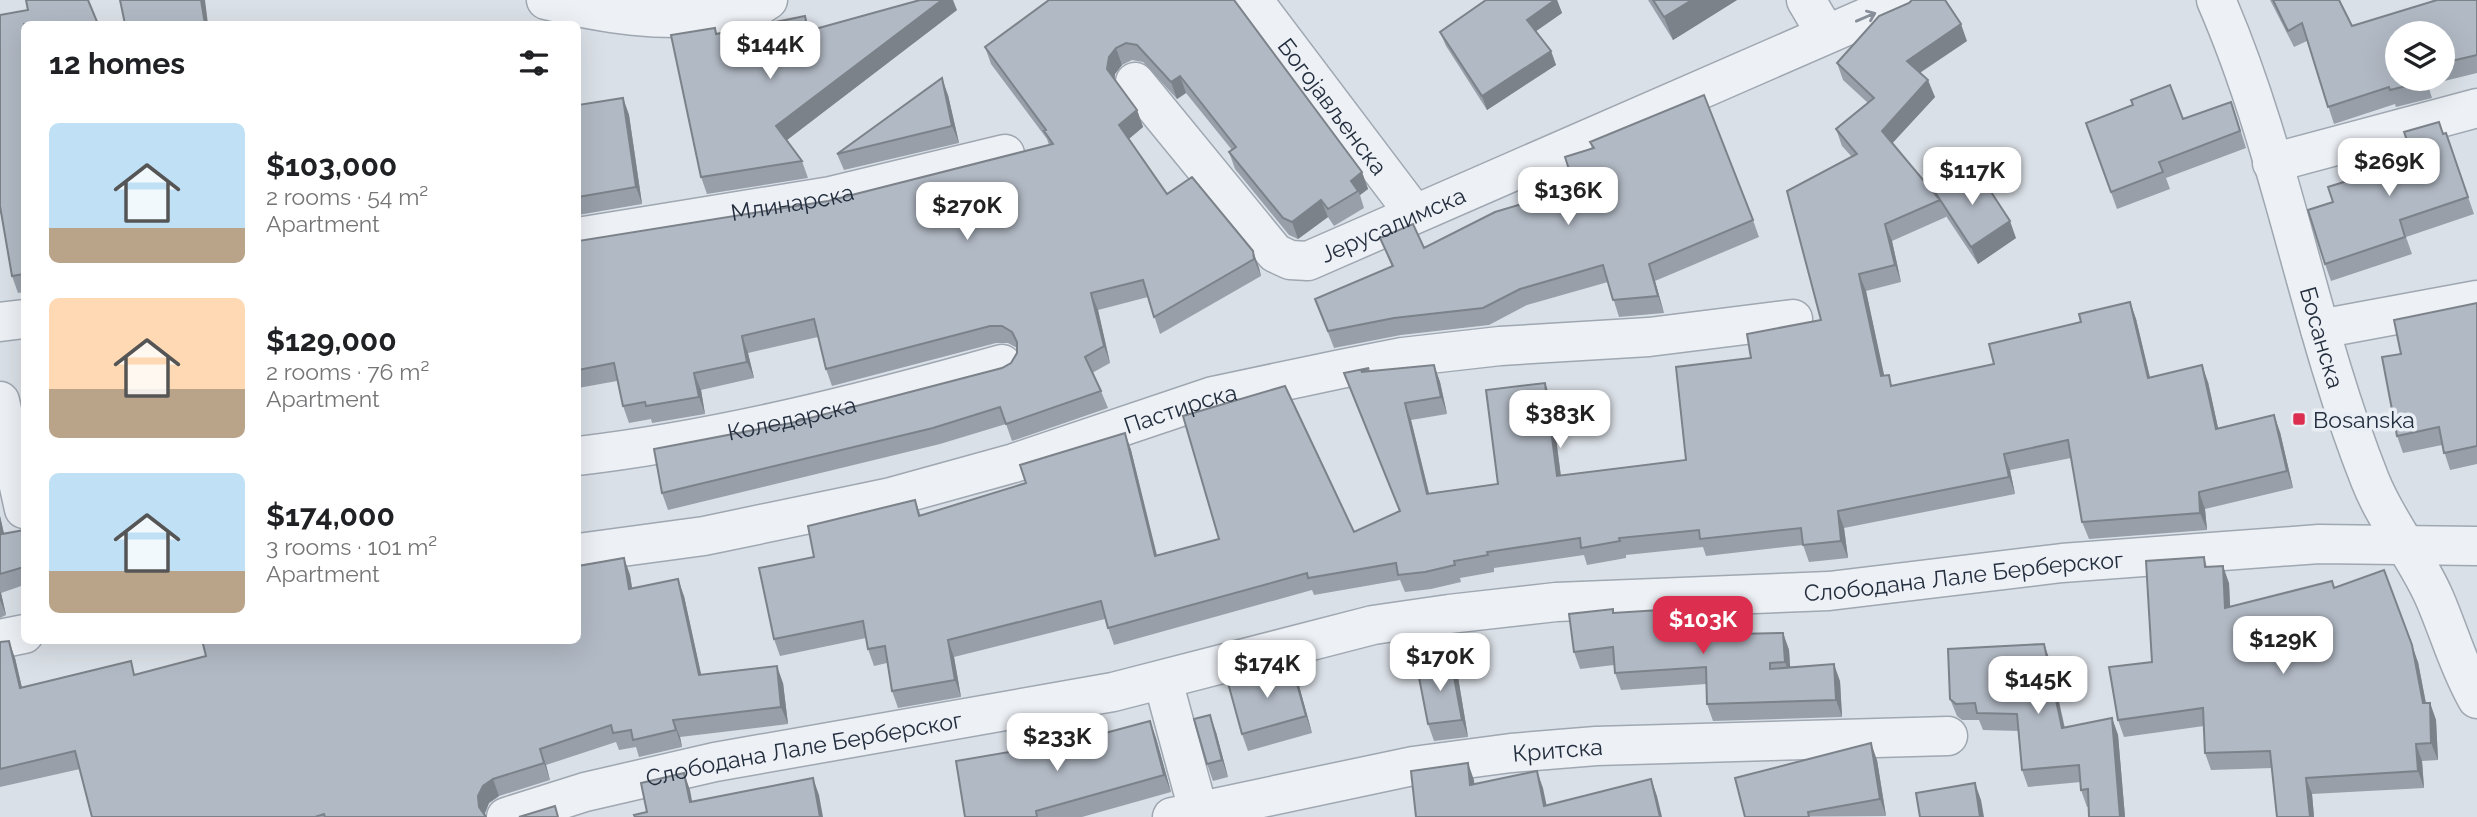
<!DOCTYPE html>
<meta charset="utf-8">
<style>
:root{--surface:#fff;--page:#f6f6f6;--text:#202124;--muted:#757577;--accent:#dc2f4f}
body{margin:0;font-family:Raleway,sans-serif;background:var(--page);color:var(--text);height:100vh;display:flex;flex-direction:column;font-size:26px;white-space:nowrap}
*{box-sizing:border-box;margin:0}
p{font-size:23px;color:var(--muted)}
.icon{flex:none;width:38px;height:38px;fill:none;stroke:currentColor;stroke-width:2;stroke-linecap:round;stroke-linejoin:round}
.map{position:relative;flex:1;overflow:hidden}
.details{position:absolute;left:21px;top:21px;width:560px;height:623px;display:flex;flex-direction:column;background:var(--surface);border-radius:10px;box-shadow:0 7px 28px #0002}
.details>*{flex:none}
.controls{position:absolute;left:2385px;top:21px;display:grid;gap:14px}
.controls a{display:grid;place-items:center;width:70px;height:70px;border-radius:50%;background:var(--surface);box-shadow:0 7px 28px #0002;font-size:35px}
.price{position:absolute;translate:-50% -60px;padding:0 16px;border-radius:14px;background:#fff;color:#222;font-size:23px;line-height:46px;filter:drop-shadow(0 2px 4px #0008)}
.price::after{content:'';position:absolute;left:50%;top:42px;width:21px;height:16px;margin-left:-10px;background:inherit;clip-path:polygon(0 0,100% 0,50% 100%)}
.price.active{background:var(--accent);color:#fff}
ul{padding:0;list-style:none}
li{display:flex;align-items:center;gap:21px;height:175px;padding:0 28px}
li span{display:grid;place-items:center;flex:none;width:196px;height:140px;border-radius:10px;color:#555}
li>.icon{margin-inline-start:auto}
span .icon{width:84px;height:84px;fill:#fffc;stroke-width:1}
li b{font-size:30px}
h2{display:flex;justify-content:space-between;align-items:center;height:84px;padding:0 28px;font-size:30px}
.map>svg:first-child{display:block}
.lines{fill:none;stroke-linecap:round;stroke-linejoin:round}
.minor-casing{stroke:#9fa7b1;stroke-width:41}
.minor{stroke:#edf0f5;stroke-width:38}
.wall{fill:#989fa9;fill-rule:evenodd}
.shaded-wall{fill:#7c8289}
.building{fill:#b1b9c4;stroke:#7c8289;stroke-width:2}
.oneway{stroke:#888f9a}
.poi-dot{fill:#dc2f4f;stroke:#e9eef5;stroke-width:2.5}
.labels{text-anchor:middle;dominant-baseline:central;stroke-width:7;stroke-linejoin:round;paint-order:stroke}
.street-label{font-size:23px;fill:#232e3e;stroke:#e9eef5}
.poi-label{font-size:23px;fill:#232e3e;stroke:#e9eef5;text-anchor:start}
</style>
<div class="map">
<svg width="2477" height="817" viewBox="0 0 2477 817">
<rect width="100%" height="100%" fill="#dae0e7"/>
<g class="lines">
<defs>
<g id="minor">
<path d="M 546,0 C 605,14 657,22 717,16 C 735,13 754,11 768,0"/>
<path id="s1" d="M 1253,0 L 1414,213"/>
<path d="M 1806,0 L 1826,34"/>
<path id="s2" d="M 2216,0 C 2283,154 2308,324 2370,480 C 2387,523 2416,556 2434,597 C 2449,631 2458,666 2477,699"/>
<path id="s3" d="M 1135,82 L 1275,253 L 1290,260 L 1308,261 L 1906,0"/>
<path d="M 2272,163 L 2477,108"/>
<path id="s4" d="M 578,237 L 831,196 L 1005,154"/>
<path d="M 0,322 L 24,319"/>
<path d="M 2320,329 L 2477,300"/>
<path d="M 0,401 L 24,509"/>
<path id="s5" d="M 578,456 C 722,439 863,403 1002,364"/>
<path id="s6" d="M 578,553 L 704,536 L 891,497 L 1014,463 L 1213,396 L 1341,369 L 1403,357 L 1500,346 L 1649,337 L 1793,319"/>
<path d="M 0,639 L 24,634"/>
<path d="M 1163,681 L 1200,817"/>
<path id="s7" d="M 506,817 L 585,792 L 715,762 L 1113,692 L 1373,625 L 1449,614 L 1556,602 L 1829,591 L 2062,563 L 2319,544 L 2477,546"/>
<path id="s8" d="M 1172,817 L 1413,766 L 1511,753 L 1596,746 L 1948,736"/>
</g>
</defs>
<use href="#minor" class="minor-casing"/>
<use href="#minor" class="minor"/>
</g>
<path class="wall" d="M 88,0 L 24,24 L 24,292 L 18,293 L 12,276 L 1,213 L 0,214 L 0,15 Z
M 1234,0 L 1362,172 L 1368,189 L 1360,195 L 1364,208 L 1334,226 L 1328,217 L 1298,239 L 1289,235 L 1235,169 L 1229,152 L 1232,150 L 1186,93 L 1177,99 L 1143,62 L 1132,60 L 1122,65 L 1115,74 L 1114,79 L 1137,110 L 1143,127 L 1129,139 L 1167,194 L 1253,251 L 1259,268 L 1261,276 L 1160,334 L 1148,297 L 1098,310 L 1110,363 L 1092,373 L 1101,391 L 1108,408 L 1012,441 L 1006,424 L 940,444 L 668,510 L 662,493 L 791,423 L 1002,368 L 1011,363 L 1017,353 L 1017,348 L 1008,343 L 996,343 L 832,386 L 826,369 L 818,337 L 748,353 L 754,378 L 701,390 L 705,414 L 652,423 L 651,419 L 629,423 L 623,406 L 617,381 L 578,388 L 578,241 L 828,201 L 1049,145 L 1047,139 L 991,64 L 985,47 Z
M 1486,0 L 1557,0 L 1562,13 L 1536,31 L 1551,51 L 1556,65 L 1487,110 L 1446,46 L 1440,32 Z
M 1648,0 L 1737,0 L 1673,40 Z
M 2270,0 L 2339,0 L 2352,26 L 2477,0 L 2477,73 L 2428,85 L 2432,98 L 2396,107 L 2395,104 L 2334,124 L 2307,41 L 2294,47 ZM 2443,33 L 2443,79 L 2398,79 Z
M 957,10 L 787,140 L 802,161 L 808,178 L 707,194 L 701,177 L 715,28 L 717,34 L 810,31 Z
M 1967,41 L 1920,73 L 1935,97 L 1892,143 L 1936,196 L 1935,192 L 2016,238 L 1978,264 L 1946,216 L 1946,217 L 1892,241 L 1901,282 L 1866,291 L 1884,376 L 1893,386 L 1994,364 L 2081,322 L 2130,302 L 2136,319 L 2150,377 L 2208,382 L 2218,428 L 2280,432 L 2293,488 L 2205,509 L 2207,530 L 2089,539 L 2082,522 L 2071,458 L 2010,470 L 2015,494 L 1844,528 L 1848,558 L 1809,562 L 1803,545 L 1706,556 L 1703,547 L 1626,555 L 1626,558 L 1587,565 L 1584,555 L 1494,568 L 1494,572 L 1460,578 L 1461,582 L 1431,589 L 1405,592 L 1400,580 L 1314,595 L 1312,590 L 1114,645 L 1105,619 L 954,657 L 961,697 L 898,708 L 892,691 L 887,663 L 874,666 L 868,649 L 866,638 L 780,656 L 774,639 L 814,557 L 915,500 L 921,516 L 1026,483 L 1125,433 L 1131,450 L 1157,555 L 1354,532 L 1400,512 L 1344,373 L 1369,368 L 1370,371 L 1434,365 L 1440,382 L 1447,414 L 1411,420 L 1429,493 L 1498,484 L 1545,383 L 1551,400 L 1561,476 L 1686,460 L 1751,358 L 1821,320 L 1852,157 L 1842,146 L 1836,129 L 1868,103 L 1843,80 L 1837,63 Z
M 948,95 L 959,143 L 844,170 L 837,154 Z
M 623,98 L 629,115 L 642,204 L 578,215 L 578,105 Z
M 2183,119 L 2237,119 L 2246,148 L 2166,178 L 2170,189 L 2117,209 L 2086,123 Z
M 2446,133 L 2474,214 L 2406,237 L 2412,254 L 2331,281 L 2325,264 L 2333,202 L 2414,160 L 2443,134 Z
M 1590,142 L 1753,220 L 1759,237 L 1655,281 L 1664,313 L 1619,317 L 1608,282 L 1527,305 L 1489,325 L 1401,335 L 1334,348 L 1315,299 L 1392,267 L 1380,238 L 1424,248 L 1575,188 L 1592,149 Z
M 2477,303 L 2477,464 L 2450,470 L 2442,445 L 2403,453 L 2397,436 L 2401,354 Z
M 0,516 L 4,534 L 24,530 L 24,585 L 1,593 L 6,615 L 0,618 Z
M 2204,557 L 2207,567 L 2229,583 L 2230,606 L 2335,588 L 2418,662 L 2426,703 L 2430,703 L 2436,720 L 2438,760 L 2422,761 L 2424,788 L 2312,794 L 2314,817 L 2277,817 L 2272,768 L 2211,770 L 2205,753 L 2204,726 L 2124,737 L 2118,720 L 2152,662 Z
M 624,558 L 630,575 L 632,588 L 684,596 L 701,675 L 783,683 L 788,724 L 680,737 L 682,747 L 639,757 L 636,747 L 619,750 L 616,742 L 546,765 L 550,780 L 499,796 L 489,803 L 485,813 L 486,817 L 92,817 L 80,769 L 0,787 L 0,642 L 15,658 L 22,688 L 136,675 L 578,640 L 578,561 L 579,565 Z
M 1614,613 L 1697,625 L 1698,635 L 1783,633 L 1789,650 L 1790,667 L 1840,681 L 1842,717 L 1713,721 L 1707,704 L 1706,684 L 1621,690 L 1615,673 L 1614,665 L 1580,669 L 1574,652 Z
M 2044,644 L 2050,661 L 2065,728 L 2112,718 L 2118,735 L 2125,817 L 2089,817 L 2088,807 L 2087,807 L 2081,790 L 2081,782 L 2028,787 L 2022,770 L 2019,731 L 1983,730 L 1979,720 L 1962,720 L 1957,716 L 1950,699 Z
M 1451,661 L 1458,677 L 1468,737 L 1434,741 L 1428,724 Z
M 1298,682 L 1312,733 L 1248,751 L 1242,734 Z
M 1150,721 L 1156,738 L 1171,792 L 1082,817 L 965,817 L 1079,740 Z
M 1216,732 L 1228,777 L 1213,781 L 1207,764 Z
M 1877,760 L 1886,816 L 1745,817 Z"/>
<path class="shaded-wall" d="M 201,0 L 205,0 L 208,24 L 205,24 Z
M 942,0 L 953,0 L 957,10 L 783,143 L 776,126 Z
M 1555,0 L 1557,0 L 1562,13 L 1532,34 L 1527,20 Z
M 1692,0 L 1737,0 L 1673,40 L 1664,17 Z
M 1961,24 L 1967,41 L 1913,77 L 1907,61 Z
M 1116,48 L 1122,65 L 1115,74 L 1114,86 L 1107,69 L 1109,57 Z
M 1551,51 L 1556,65 L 1487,110 L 1482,96 Z
M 1180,76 L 1186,93 L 1177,99 L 1171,82 Z
M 942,78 L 948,95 L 959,143 L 952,126 Z
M 1928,80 L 1935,97 L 1888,148 L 1882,131 Z
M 623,98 L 629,115 L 642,204 L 636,187 Z
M 1137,110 L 1143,127 L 1125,142 L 1119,125 Z
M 1362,172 L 1368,189 L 1360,195 L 1358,191 L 1351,181 Z
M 1321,200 L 1328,217 L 1298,239 L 1292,222 Z
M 2010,221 L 2016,238 L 1978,264 L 1971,247 Z
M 1885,224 L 1892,241 L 1901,282 L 1895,265 Z
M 1253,251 L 1259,268 L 1261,276 L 1254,259 Z
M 1649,264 L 1655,281 L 1664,313 L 1658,296 Z
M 1859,274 L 1866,291 L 1888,393 L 1881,376 Z
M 1091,293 L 1098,310 L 1110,363 L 1104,346 Z
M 2130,302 L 2136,319 L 2154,395 L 2148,378 Z
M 742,336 L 748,353 L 754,378 L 747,362 Z
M 1434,365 L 1440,382 L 1447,414 L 1441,397 Z
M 2202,365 L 2208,382 L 2222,446 L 2216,429 Z
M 694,373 L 701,390 L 705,414 L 699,397 Z
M 1545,383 L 1551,400 L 1563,493 L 1557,476 Z
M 1405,403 L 1411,420 L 1433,510 L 1427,494 Z
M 2274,415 L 2280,432 L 2293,488 L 2287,471 Z
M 1125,433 L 1131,450 L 1161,573 L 1155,556 Z
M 2004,454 L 2010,470 L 2015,494 L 2009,477 Z
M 2199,492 L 2205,509 L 2207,530 L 2200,513 Z
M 1838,511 L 1844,528 L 1848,558 L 1841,541 Z
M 0,516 L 8,551 L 0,526 Z
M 624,558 L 630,575 L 635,606 L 629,589 Z
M 2223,566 L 2229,583 L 2231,625 L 2225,608 Z
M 678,579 L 684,596 L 705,692 L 699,675 Z
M 0,591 L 1,593 L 6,615 L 0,600 Z
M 1691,608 L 1697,625 L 1699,652 L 1693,635 Z
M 1783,633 L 1789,650 L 1791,679 L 1785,662 Z
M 948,640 L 954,657 L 961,697 L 955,680 Z
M 9,641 L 15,658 L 26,705 L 20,688 Z
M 2044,644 L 2050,661 L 2068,745 L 2062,728 Z
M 2412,645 L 2418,662 L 2429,720 L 2423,703 Z
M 1451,661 L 1458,677 L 1468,737 L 1462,720 Z
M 1834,664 L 1840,681 L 1842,717 L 1836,700 Z
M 777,666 L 783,683 L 788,724 L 781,707 Z
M 1292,666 L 1298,682 L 1312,733 L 1306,716 Z
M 2430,703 L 2436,720 L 2438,760 L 2431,743 Z
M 1210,715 L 1216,732 L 1228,777 L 1222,760 Z
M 2112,718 L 2118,735 L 2125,817 L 2120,817 Z
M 673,720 L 680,737 L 682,747 L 676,730 Z
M 1150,721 L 1156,738 L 1171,792 L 1164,775 Z
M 1871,743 L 1877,760 L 1886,816 L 1880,799 Z
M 2416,744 L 2422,761 L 2424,788 L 2418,771 Z
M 540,749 L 546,765 L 550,780 L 544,763 Z
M 1468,763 L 1474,780 L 1476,802 L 1470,785 Z
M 1537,771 L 1543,788 L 1549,817 L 1544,806 Z
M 684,773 L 690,790 L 695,817 L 690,802 Z
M 813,778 L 819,795 L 823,817 L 820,817 Z
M 2306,778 L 2312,794 L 2314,817 L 2310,817 Z
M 493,779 L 499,796 L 489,803 L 485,813 L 485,817 L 479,807 L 478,796 L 483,786 Z
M 1651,779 L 1657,796 L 1662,817 L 1660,817 Z
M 1975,783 L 1981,800 L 1984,817 L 1980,817 Z"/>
<path class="building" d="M 26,0 L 88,0 L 98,24 L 24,24 L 24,274 L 12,276 L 0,206 L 0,15 L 28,10 Z
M 120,0 L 201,0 L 205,24 L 125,24 Z
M 920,0 L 942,0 L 776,126 L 802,161 L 701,177 L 671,35 L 715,28 L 716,34 L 805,16 L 808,31 Z
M 1049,0 L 1234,0 L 1362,172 L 1351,181 L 1358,191 L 1328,209 L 1321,200 L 1292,222 L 1283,218 L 1229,152 L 1236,147 L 1180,76 L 1171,82 L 1137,45 L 1126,43 L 1116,48 L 1109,57 L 1107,69 L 1137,110 L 1119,125 L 1167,194 L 1192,177 L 1253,251 L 1254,259 L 1154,317 L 1143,280 L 1091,293 L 1104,346 L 1085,357 L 1101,391 L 1006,424 L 1000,407 L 933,428 L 662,493 L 654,449 L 791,423 L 1002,368 L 1011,363 L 1017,353 L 1017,342 L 1012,332 L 1002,326 L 990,326 L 826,369 L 814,319 L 742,336 L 747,362 L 694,373 L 699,397 L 646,406 L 645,402 L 623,406 L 614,363 L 578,370 L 578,241 L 828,201 L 1053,144 L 1044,131 L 1046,130 L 985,47 Z
M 1486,0 L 1555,0 L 1527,20 L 1551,51 L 1482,96 L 1440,32 Z
M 1653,0 L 1692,0 L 1664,17 Z
M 1912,0 L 1945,0 L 1961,24 L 1907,61 L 1928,80 L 1882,131 L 1940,200 L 1885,224 L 1895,265 L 1859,274 L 1881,376 L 1889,375 L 1891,386 L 1994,364 L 1989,344 L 2081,322 L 2079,314 L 2130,302 L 2148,378 L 2202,365 L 2216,429 L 2274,415 L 2287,471 L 2199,492 L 2200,513 L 2082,522 L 2068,440 L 2004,454 L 2009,477 L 1838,511 L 1841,541 L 1803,545 L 1801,528 L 1700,539 L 1699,530 L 1619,538 L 1620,541 L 1581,548 L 1580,538 L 1487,552 L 1488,555 L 1454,561 L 1455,565 L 1425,572 L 1398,575 L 1396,563 L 1308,578 L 1307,573 L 1108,628 L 1101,601 L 948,640 L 955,680 L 892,691 L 885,646 L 868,649 L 863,621 L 774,639 L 759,568 L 814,557 L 808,526 L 915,500 L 919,516 L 1026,483 L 1020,465 L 1125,433 L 1155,556 L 1219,539 L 1183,416 L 1285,386 L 1354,532 L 1400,511 L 1344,373 L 1369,368 L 1361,372 L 1434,365 L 1441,397 L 1405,403 L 1427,494 L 1498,484 L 1486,390 L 1545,383 L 1557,476 L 1686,460 L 1676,367 L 1751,358 L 1747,334 L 1821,320 L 1787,191 L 1857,154 L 1836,129 L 1874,98 L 1837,63 L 1879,16 L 1909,3 Z
M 2273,0 L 2339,0 L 2352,26 L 2437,0 L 2477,0 L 2477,55 L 2443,63 L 2443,33 L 2398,33 L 2398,79 L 2425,79 L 2426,81 L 2390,90 L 2389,87 L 2328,107 L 2302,23 L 2288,31 Z
M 942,78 L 952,126 L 837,154 Z
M 2170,85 L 2183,119 L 2231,102 L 2240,131 L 2159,162 L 2163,172 L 2111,192 L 2086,123 L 2133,105 L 2131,100 Z
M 1704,95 L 1753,220 L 1649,264 L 1658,296 L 1613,300 L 1603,265 L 1520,289 L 1483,308 L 1394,318 L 1328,331 L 1315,299 L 1393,266 L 1380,238 L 1413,224 L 1424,248 L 1495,212 L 1575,188 L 1565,157 L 1594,148 L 1590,142 Z
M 623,98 L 636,187 L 578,197 L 578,105 Z
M 2439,122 L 2443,134 L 2446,133 L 2468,197 L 2400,220 L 2405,237 L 2325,264 L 2308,210 L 2333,202 L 2328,187 L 2414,160 L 2404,132 Z
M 1974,166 L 2010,221 L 1971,247 L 1935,192 Z
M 2477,303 L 2477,446 L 2444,453 L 2439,427 L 2397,436 L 2382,357 L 2401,354 L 2394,320 Z
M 0,526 L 2,534 L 24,530 L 24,567 L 0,574 Z
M 2204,557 L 2205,567 L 2223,566 L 2225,608 L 2332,581 L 2334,588 L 2384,570 L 2412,645 L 2423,703 L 2430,703 L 2431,743 L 2416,744 L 2418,771 L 2306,778 L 2310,817 L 2277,817 L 2270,751 L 2205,753 L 2203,708 L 2118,720 L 2109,667 L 2152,662 L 2146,561 Z
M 624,558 L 629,589 L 678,579 L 699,675 L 777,666 L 781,707 L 673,720 L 676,730 L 633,740 L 631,730 L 613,733 L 611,725 L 540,749 L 544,763 L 493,779 L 483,786 L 478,796 L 479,807 L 486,817 L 325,817 L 324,814 L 315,817 L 92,817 L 75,751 L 0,769 L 0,642 L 9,641 L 20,688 L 131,661 L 134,675 L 206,656 L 202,640 L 578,640 L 578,565 L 578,566 Z
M 1691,608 L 1693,635 L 1783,633 L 1785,662 L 1770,663 L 1770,669 L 1834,664 L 1836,700 L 1707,704 L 1706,667 L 1615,673 L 1613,647 L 1574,652 L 1569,614 L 1613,609 L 1613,613 Z
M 2044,644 L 2062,728 L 2112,718 L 2120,817 L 2089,817 L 2088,789 L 2081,790 L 2079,765 L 2022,770 L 2017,714 L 1977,713 L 1975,703 L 1956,704 L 1950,699 L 1948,649 Z
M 1451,661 L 1462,720 L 1428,724 L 1417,667 Z
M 1292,666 L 1306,716 L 1242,734 L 1228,683 Z
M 1210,715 L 1222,760 L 1207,764 L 1194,719 Z
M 1150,721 L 1164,775 L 1036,811 L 1037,817 L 965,817 L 956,761 L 1079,740 Z
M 1871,743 L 1880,799 L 1808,812 L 1809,817 L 1745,817 L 1735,778 Z
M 1468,763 L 1470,785 L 1537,771 L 1544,806 L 1651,779 L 1660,817 L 1416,817 L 1411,771 Z
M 684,773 L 690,802 L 813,778 L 820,817 L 635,817 L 634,815 L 647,812 L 641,783 Z
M 1975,783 L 1980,817 L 1920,817 L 1916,793 Z
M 555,806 L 558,817 L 519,817 Z"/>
<defs><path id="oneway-shaft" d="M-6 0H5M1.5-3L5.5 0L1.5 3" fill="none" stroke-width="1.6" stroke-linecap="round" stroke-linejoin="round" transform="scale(1.75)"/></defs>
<use class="oneway" href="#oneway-shaft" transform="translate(1866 17) rotate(-23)"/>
<rect class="poi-dot" x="2292" y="412" width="14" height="14" rx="3.5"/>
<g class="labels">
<g class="street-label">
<text stroke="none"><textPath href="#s1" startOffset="133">Богојављенска</textPath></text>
<text stroke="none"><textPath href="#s4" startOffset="217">Млинарска</textPath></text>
<text stroke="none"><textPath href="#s3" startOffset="348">Јерусалимска</textPath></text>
<text stroke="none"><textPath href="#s2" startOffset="354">Босанска</textPath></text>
<text stroke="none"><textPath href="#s6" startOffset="621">Пастирска</textPath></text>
<text stroke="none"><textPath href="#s5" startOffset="217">Коледарска</textPath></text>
<text stroke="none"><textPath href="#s7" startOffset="1482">Слободана Лале Берберског</textPath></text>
<text stroke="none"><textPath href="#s7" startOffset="306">Слободана Лале Берберског</textPath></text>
<text stroke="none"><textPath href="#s8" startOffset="392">Критска</textPath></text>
</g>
<g class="poi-label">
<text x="2313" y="419">Bosanska</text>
</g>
</g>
</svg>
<div class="controls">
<a><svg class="icon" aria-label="layers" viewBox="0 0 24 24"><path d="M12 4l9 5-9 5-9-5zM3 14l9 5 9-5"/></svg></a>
</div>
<b class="price" style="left:770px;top:81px">$144K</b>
<b class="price" style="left:2389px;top:198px">$269K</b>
<b class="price" style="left:1972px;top:207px">$117K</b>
<b class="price" style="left:1568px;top:227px">$136K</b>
<b class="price" style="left:967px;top:242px">$270K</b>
<b class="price" style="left:1560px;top:450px">$383K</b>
<b class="price active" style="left:1703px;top:656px">$103K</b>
<b class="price" style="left:2283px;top:676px">$129K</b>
<b class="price" style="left:1440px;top:693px">$170K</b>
<b class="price" style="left:1267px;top:700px">$174K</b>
<b class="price" style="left:2038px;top:716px">$145K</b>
<b class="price" style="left:1057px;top:773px">$233K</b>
<section class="details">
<h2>12 homes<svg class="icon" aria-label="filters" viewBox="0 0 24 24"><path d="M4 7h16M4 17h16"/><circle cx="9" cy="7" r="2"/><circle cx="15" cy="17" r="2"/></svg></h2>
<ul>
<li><span style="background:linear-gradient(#bfe0f5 75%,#b9a48a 0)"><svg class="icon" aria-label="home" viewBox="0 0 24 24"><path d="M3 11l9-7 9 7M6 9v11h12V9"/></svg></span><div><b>$103,000</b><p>2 rooms · 54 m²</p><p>Apartment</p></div></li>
<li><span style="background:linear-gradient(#ffd9b3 65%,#b9a48a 0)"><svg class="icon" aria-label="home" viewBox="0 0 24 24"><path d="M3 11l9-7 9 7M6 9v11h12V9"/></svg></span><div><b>$129,000</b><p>2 rooms · 76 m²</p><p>Apartment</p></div></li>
<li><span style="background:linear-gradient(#bfe0f5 70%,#b9a48a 0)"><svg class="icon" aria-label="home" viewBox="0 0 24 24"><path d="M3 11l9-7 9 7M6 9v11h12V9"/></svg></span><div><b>$174,000</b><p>3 rooms · 101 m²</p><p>Apartment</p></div></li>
</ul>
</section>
</div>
